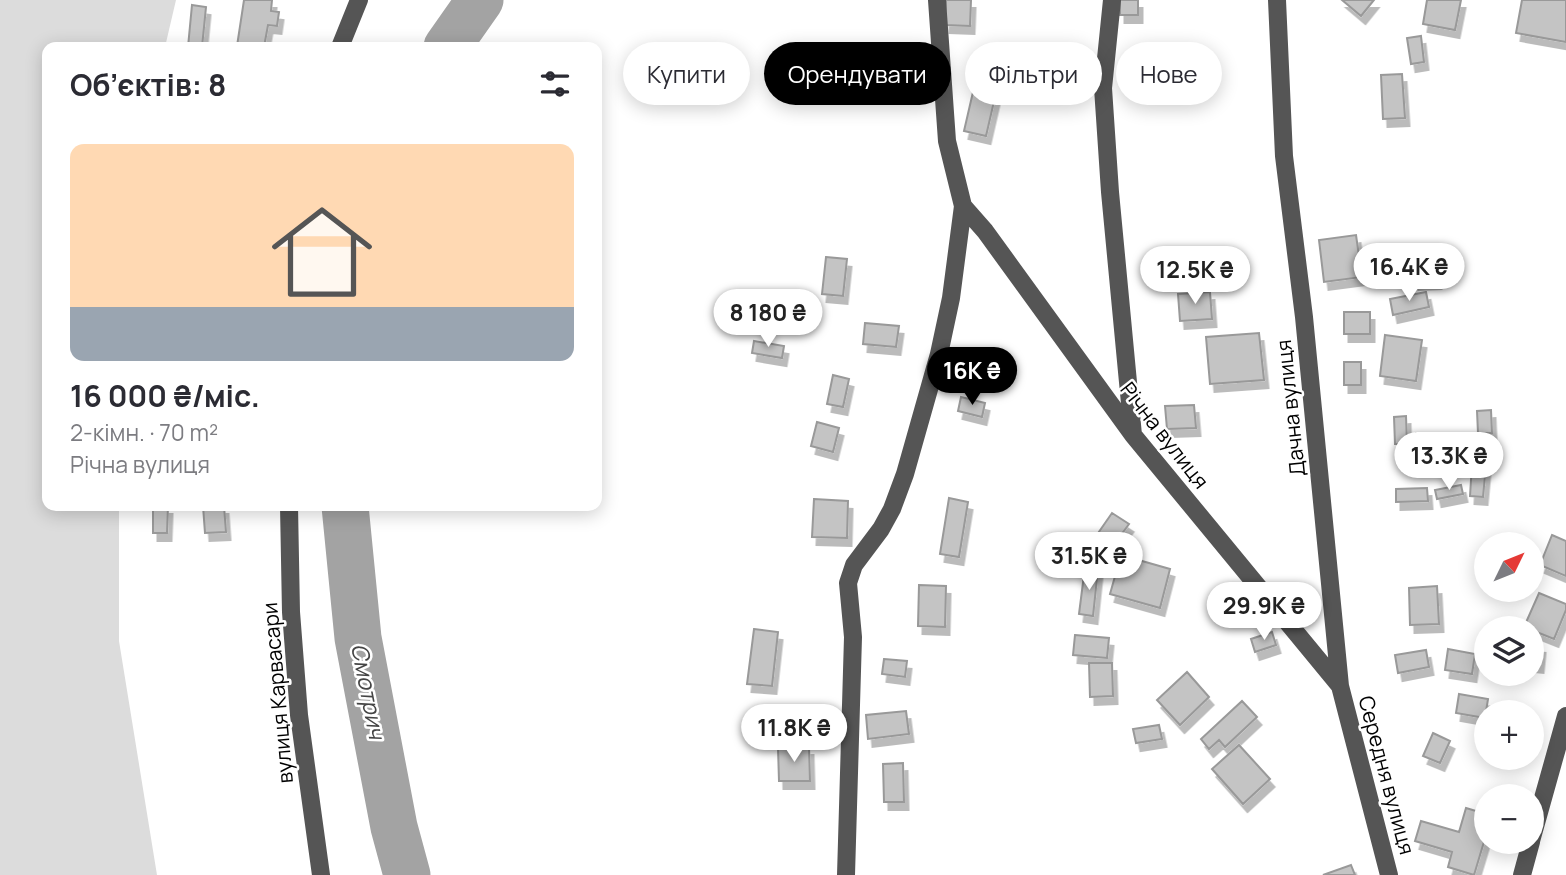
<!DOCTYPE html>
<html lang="uk">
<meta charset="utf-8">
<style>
:root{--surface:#fff;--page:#f2f2f3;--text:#2b2b33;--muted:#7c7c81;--accent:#000}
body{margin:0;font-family:Manrope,sans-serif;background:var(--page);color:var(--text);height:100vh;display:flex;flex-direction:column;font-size:26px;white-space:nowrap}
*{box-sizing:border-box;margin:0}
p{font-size:23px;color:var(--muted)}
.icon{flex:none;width:38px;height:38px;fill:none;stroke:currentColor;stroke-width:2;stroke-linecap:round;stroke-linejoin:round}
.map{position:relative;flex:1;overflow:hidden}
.sheet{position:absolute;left:42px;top:42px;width:560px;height:469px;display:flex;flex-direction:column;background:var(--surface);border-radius:14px;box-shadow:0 4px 18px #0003}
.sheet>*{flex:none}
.guide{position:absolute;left:623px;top:42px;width:665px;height:63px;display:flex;gap:14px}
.needle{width:46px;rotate:47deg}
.fabs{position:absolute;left:1474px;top:532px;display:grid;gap:14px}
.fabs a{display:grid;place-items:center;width:70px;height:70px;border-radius:50%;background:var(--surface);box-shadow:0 4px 18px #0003;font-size:35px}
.price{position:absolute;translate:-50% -60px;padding:0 16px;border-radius:24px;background:#fff;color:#222;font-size:23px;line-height:46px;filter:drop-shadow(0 2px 4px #0008)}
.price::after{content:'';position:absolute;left:50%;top:42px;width:21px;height:16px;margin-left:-10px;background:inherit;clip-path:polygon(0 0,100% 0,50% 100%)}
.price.selected{background:var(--accent);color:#fff}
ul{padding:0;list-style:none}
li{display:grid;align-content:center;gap:14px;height:371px;padding:0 28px}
li span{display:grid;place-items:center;height:217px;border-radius:14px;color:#555}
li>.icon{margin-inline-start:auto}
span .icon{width:126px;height:126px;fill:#fffc;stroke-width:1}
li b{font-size:30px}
h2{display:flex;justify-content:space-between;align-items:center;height:84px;padding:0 28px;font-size:30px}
.pill{padding:0 24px;border-radius:32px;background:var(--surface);box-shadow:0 4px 18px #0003;font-size:24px;line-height:63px}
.pill.selected{background:var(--accent);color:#fff}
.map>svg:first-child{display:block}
.green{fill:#dcdcdc}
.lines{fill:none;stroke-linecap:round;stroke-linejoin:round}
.river{stroke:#a3a3a3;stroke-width:47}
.building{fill:#c4c4c4;stroke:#999;stroke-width:2;filter:url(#shadow)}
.minor{stroke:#555;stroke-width:18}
.labels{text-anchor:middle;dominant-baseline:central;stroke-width:5;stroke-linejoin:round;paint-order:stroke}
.street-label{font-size:21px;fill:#000;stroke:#fff}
.water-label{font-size:23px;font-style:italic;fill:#444;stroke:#fff}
</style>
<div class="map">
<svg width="1566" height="875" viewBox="0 0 1566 875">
<defs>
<filter id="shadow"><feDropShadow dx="4.5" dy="8" stdDeviation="0" flood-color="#0004"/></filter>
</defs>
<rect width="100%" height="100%" fill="#fff"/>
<path class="green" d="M 0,0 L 176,0 L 165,47 L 47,47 L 47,506 L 119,506 L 119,641 L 157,875 L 0,875 Z"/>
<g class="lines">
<path class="river" d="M 447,47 L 480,0
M 345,506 L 358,638 L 394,827 L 407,875"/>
</g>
<path class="building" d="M 244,0 L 272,0 L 271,11 L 279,12 L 277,26 L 268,25 L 264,47 L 237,46 Z
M 946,0 L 971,0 L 970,26 L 945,25 Z
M 1120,0 L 1138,0 L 1138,15 L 1120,15 Z
M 1342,0 L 1374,0 L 1361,16 Z
M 1427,0 L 1461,0 L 1455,30 L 1423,24 Z
M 1522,0 L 1566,0 L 1566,42 L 1516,33 Z
M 192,5 L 206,7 L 202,47 L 188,47 Z
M 1421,36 L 1424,62 L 1411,64 L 1407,38 Z
M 995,60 L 1012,62 L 1008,86 L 991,83 Z
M 1402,74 L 1405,118 L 1383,119 L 1381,75 Z
M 973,92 L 995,97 L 986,136 L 964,131 Z
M 1356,235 L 1362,277 L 1324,282 L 1319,240 Z
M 1435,245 L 1437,281 L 1414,282 L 1411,247 Z
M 826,257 L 847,259 L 843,296 L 822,294 Z
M 1210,292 L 1212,319 L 1180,321 L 1178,294 Z
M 1426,292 L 1429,307 L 1393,315 L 1390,299 Z
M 1344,312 L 1370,312 L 1370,334 L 1344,334 Z
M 865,323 L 899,326 L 896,347 L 863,344 Z
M 1259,333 L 1264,380 L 1210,384 L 1206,337 Z
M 1385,335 L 1422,340 L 1416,381 L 1380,376 Z
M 754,341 L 784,346 L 782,358 L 752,353 Z
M 1344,362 L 1361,362 L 1361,385 L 1344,385 Z
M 833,375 L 849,379 L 843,407 L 827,404 Z
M 961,397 L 985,403 L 982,417 L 958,411 Z
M 1194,405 L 1196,428 L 1167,429 L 1165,406 Z
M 1491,410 L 1492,433 L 1478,433 L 1477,411 Z
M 1406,416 L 1407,444 L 1395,444 L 1394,417 Z
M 817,422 L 839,428 L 833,452 L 811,446 Z
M 1416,433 L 1444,434 L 1442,469 L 1415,467 Z
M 1472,464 L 1486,465 L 1483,497 L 1470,496 Z
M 1461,485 L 1463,494 L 1437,499 L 1435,490 Z
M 1427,488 L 1428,501 L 1396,502 L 1396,489 Z
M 949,498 L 968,502 L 959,557 L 940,554 Z
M 814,499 L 848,501 L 847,538 L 812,537 Z
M 153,506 L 168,506 L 167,533 L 153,533 Z
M 203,506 L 224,506 L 226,532 L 205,533 Z
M 1112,513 L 1129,524 L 1110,550 L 1094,539 Z
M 1552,535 L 1566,541 L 1566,576 L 1540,565 Z
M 1121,555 L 1170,569 L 1160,608 L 1110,594 Z
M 1085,567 L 1098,569 L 1093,616 L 1079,614 Z
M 919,585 L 946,586 L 945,627 L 918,626 Z
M 1437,586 L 1439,624 L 1410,625 L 1409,588 Z
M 1539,593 L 1566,604 L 1566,610 L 1554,639 L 1524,627 Z
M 754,629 L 778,632 L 772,686 L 747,684 Z
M 1272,632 L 1276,645 L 1255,652 L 1251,639 Z
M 1075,635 L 1109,638 L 1107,658 L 1073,655 Z
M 1531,644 L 1541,645 L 1539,665 L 1531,664 Z
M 1448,649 L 1475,654 L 1472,674 L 1445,670 Z
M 1426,650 L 1429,667 L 1398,673 L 1395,655 Z
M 884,659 L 907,661 L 905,677 L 882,674 Z
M 1089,663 L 1112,663 L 1113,696 L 1090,697 Z
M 1187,672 L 1209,697 L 1180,725 L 1157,700 Z
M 1459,694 L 1488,699 L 1485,718 L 1456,713 Z
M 1242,701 L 1257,717 L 1225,747 L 1219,740 L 1209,749 L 1201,739 Z
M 819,706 L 821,721 L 786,725 L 784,711 Z
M 906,711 L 909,734 L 868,739 L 866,715 Z
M 1159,725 L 1162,739 L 1136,743 L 1133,729 Z
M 1433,733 L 1450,741 L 1440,763 L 1423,756 Z
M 1239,745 L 1270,779 L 1243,804 L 1212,769 Z
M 809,747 L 810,781 L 779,781 L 778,748 Z
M 903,763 L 904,802 L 884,802 L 883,764 Z
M 1466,808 L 1486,814 L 1486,835 L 1474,875 L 1448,867 L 1452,852 L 1415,841 L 1421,821 L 1459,832 Z
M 1351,865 L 1355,875 L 1323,875 Z"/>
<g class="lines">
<path class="minor" d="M 1112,0 L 1103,88 L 1110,192 L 1133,435
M 1277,0 L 1284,156 L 1304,317 L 1340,686 L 1389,875
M 340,47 L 359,0
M 963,206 L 985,231 L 1133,435 L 1340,686
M 289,506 L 291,612 L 299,715 L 321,875
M 1531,841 L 1566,716
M 846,875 L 853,637 L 848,583 L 854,565 L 881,529 L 892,509 L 905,474 L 939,354 L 951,298 L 963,206 L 947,141 L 937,0
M 1522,875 L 1531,842"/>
</g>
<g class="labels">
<g class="street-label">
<text transform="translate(1290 408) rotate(-96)">Дачна вулиця</text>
<text transform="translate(1165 435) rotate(52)">Річна вулиця</text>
<text transform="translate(277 693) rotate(-95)">вулиця Карвасари</text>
<text transform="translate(1387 775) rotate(75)">Середня вулиця</text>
</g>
<g class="water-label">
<text transform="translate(369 691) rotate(79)">Смотрич</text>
</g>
</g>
</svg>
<div class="fabs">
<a><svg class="needle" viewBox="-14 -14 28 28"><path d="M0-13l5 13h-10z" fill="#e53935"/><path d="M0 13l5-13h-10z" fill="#7c7c81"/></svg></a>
<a><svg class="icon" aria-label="layers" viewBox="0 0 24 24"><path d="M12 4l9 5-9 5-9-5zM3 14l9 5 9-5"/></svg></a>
<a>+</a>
<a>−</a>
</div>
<b class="price" style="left:1409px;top:303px">16.4K ₴</b>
<b class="price" style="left:1195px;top:306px">12.5K ₴</b>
<b class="price" style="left:768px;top:349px">8 180 ₴</b>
<b class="price selected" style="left:972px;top:407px">16K ₴</b>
<b class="price" style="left:1449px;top:492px">13.3K ₴</b>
<b class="price" style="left:1089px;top:592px">31.5K ₴</b>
<b class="price" style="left:1264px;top:642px">29.9K ₴</b>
<b class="price" style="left:794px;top:764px">11.8K ₴</b>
<div class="guide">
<a class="pill">Купити</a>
<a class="pill selected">Орендувати</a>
<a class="pill">Фільтри</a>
<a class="pill">Нове</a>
</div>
<section class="sheet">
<h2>Об’єктів: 8<svg class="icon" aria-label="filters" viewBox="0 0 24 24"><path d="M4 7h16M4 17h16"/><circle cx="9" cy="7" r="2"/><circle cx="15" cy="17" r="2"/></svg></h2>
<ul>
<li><span style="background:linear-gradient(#ffd9b3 75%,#9aa5b1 0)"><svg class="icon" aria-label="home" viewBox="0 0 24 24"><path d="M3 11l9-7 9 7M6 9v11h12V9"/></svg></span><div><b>16 000 ₴/міс.</b><p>2-кімн. · 70 m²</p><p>Річна вулиця</p></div></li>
</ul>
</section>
</div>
